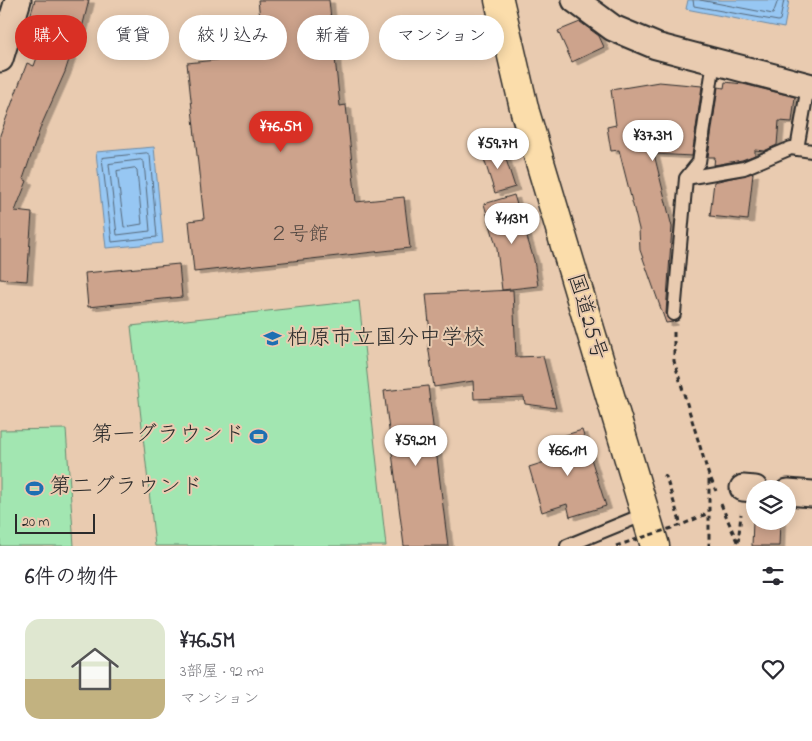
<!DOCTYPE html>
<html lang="ja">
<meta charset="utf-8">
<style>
:root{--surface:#fff;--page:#f2f2f3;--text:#2b2b33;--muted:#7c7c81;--line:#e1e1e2;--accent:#d93025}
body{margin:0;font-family:"Indie Flower","Klee One",sans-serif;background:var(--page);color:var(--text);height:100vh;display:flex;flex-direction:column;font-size:19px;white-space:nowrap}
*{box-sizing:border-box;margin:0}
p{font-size:16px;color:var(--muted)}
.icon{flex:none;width:28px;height:28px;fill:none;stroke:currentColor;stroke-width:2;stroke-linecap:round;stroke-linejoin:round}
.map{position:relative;height:546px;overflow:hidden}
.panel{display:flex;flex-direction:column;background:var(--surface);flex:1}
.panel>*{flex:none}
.top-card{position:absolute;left:15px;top:15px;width:500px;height:45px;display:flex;gap:10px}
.fabs{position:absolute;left:746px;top:480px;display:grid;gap:10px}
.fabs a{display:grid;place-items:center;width:50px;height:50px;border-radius:50%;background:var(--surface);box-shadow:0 2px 12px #0003;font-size:25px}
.scale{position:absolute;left:15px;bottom:12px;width:80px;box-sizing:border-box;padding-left:5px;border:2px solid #2b2b2b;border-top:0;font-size:14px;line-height:18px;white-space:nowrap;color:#2b2b2b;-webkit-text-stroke:4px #e9cbb0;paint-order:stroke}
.price{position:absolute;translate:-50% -42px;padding:0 11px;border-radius:18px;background:#fff;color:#222;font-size:16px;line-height:32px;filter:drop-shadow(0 1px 2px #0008)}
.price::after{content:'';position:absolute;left:50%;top:30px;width:15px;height:11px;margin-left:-8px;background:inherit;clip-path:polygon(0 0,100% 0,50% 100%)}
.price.active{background:var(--accent);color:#fff}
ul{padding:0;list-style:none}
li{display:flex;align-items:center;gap:15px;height:125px;padding:0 25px}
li+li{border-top:1px solid var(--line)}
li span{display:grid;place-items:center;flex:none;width:140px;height:100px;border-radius:15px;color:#555}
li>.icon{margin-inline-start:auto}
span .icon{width:60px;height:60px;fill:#fffc;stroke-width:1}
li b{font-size:21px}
h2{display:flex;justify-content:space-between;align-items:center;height:60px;padding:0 25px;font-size:21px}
.pill{padding:0 18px;border-radius:22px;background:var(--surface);box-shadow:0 2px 12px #0003;font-size:18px;line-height:45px}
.pill.active{background:var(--accent);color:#fff}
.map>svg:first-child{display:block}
.green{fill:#a2e6b1;stroke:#66886e}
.water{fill:#97c7f3;stroke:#6c89a3}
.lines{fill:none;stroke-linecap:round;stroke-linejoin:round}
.shore{stroke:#56697b;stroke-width:1}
.building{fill:#cda38c;stroke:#2b2b2b;filter:url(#shadow)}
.service-casing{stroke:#2b2b2b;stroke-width:16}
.minor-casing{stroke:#2b2b2b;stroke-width:29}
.trunk-casing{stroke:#2b2b2b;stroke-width:31}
.path{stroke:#2b2b2b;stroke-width:3;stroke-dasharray:5 4;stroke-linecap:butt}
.service{stroke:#e9cbb0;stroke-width:12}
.minor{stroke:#e9cbb0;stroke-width:25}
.trunk{stroke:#fbddab;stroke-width:28}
.path-bridge{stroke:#2b2b2b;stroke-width:3;stroke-dasharray:5 4;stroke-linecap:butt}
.labels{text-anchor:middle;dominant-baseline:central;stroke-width:4;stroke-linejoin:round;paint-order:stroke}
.number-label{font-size:20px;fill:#544943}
.street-label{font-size:22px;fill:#2b2b2b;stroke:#e9cbb0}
.poi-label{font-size:22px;fill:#2b2b2b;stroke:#e9cbb0;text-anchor:start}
</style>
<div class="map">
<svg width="812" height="546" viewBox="0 0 812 546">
<defs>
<filter id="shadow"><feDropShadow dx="5.5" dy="3" stdDeviation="0" flood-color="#0004"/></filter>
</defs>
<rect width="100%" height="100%" fill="#e9cbb0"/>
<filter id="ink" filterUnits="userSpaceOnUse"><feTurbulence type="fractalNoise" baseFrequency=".02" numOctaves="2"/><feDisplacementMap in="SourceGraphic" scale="10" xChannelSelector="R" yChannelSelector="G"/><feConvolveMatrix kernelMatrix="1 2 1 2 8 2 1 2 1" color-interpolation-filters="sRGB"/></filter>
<g filter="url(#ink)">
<path class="green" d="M 359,301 L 386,546 L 155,546 L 131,326 Z
M 66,429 L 74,546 L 0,546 L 0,430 Z"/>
<path class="water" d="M 688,0 L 789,0 L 784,28 L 686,9 Z
M 154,147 L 163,243 L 106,248 L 96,152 Z"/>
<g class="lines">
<path class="shore" d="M 693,0 L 694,6 L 778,21 L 780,20 L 784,0
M 700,0 L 773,14 L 778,0
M 147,153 L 150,155 L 157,237 L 112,242 L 102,158 Z
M 141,160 L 144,162 L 150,231 L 117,235 L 109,164 Z
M 135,168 L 137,170 L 142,224 L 124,227 L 117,171 Z"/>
</g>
<path class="building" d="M 35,0 L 89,0 L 80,36 L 77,35 L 65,72 L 41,126 L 23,179 L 27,181 L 15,211 L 32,213 L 27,281 L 0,279 L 0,135 L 27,63 L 34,66 L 48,26 L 29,20 Z
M 258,0 L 329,0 L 340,106 L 346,105 L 356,202 L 404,197 L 410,248 L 194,272 L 189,221 L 204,219 L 187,63 L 264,55 Z
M 580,22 L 599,36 L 604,47 L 572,62 L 558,31 Z
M 659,82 L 702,86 L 692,156 L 654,154 L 672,227 L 666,313 L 667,318 L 673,322 L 666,323 L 640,250 L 639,229 L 619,150 L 611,151 L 607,127 L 616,125 L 611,90 Z
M 725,82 L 743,84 L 795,97 L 792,122 L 779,121 L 777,145 L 764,151 L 755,150 L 755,155 L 742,160 L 714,165 L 715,157 L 708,157 L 718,87 L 724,88 Z
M 502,147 L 515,187 L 495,193 L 482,153 Z
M 753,173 L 748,220 L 710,216 L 714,182 Z
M 514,195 L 534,260 L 538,286 L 502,290 L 497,249 L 484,204 Z
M 179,264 L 182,297 L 88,307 L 85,273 Z
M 513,290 L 516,357 L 543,356 L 556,408 L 525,404 L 524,397 L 474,399 L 473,381 L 434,387 L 428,344 L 431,343 L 426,294 Z
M 428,386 L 448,546 L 404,546 L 384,391 Z
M 582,430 L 606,506 L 570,517 L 567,504 L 542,512 L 529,467 L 551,460 L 546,441 Z
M 753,521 L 780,521 L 779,546 L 752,546 Z"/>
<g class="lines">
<defs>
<path id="service" d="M 797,149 L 808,86
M 686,178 L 744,168 L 791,148 L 812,151
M 674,314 L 686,178 L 699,162 L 714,61
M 567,546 L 645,514"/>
<path id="minor" d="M 575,0 L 613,28 L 656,46 L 812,87
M 0,59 L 18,0
M 743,488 L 755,489
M 788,492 L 812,494"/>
<path id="trunk" d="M 499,0 L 525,112 L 655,546"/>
</defs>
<use href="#service" class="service-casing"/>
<use href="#minor" class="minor-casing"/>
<use href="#trunk" class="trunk-casing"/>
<path class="path" d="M 674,332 L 674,361 L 709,476 L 709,546
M 663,475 L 666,477 L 681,525
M 711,479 L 716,491
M 721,504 L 738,544 L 741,514"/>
<use href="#service" class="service"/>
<use href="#minor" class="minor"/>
<use href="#trunk" class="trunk"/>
<path class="path-bridge" d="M 616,546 L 681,525 L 709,513"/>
</g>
</g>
<defs>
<symbol id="school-bare" viewBox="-9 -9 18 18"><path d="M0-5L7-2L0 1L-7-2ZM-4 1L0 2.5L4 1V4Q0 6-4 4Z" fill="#1f6fb2" stroke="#e9cbb0" stroke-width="2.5" paint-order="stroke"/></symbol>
<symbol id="stadium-bare" viewBox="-9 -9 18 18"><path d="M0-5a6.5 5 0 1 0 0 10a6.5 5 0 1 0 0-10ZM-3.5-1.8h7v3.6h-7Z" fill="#1f6fb2" stroke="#e9cbb0" stroke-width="2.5" paint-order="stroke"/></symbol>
</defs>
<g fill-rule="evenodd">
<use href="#school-bare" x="260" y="326" width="25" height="25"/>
<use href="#stadium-bare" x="246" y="424" width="25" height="25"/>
<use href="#stadium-bare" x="22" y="476" width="25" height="25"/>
</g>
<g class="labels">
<g class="number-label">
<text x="299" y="235">２号館</text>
</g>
<g class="street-label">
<text transform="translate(586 317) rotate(73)">国道25号</text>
</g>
<g class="poi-label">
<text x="287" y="339">柏原市立国分中学校</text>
<text x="245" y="436" text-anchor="end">第一グラウンド</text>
<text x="49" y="488">第二グラウンド</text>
</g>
</g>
</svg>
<div class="fabs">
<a><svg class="icon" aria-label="layers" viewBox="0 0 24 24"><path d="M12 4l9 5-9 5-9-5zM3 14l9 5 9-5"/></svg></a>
</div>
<div class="scale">20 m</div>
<b class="price active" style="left:281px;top:153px">¥76.5M</b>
<b class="price" style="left:653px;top:162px">¥37.3M</b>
<b class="price" style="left:498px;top:170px">¥59.7M</b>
<b class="price" style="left:512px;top:245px">¥113M</b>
<b class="price" style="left:416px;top:467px">¥59.2M</b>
<b class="price" style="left:568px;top:477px">¥66.1M</b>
<div class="top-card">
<a class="pill active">購入</a>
<a class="pill">賃貸</a>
<a class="pill">絞り込み</a>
<a class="pill">新着</a>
<a class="pill">マンション</a>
</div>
</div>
<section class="panel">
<h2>6件の物件<svg class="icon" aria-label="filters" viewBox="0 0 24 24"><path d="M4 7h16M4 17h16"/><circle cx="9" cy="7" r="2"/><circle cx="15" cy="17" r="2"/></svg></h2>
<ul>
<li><span style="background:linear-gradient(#dfe7d0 60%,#c2b280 0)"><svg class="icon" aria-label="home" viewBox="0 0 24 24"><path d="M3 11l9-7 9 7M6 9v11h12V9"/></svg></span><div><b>¥76.5M</b><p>3部屋 · 92 m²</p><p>マンション</p></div><svg class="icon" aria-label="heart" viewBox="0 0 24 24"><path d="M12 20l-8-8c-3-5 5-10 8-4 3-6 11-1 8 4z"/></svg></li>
</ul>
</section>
